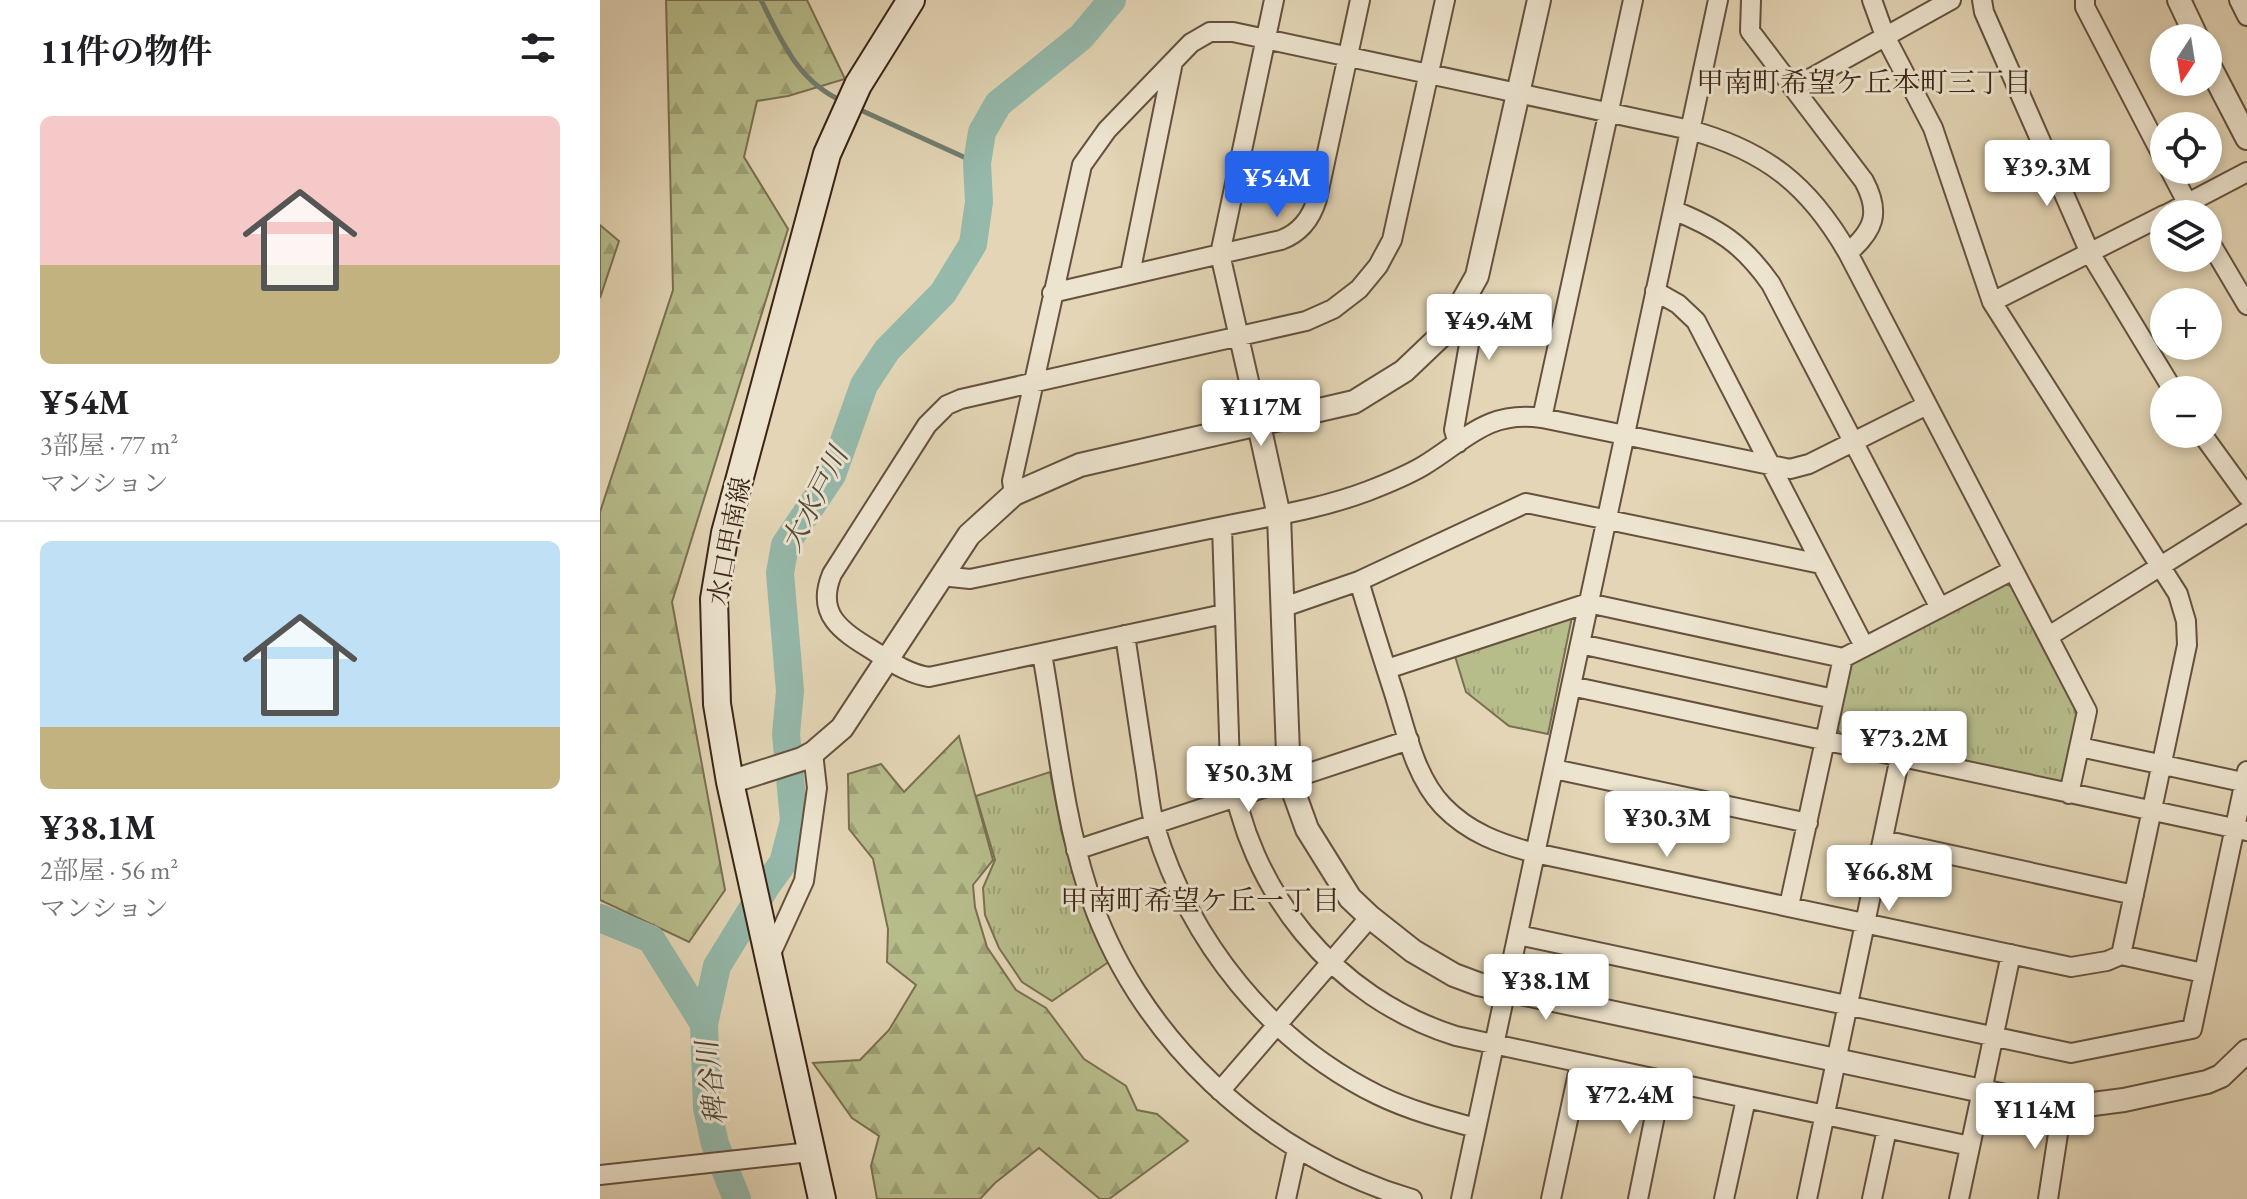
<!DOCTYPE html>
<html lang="ja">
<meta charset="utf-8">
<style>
:root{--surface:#fff;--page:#f2f2f2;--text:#202124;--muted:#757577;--line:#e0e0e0;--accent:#2563eb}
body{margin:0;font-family:"EB Garamond","Noto Serif JP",serif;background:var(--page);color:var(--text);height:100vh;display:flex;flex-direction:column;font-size:30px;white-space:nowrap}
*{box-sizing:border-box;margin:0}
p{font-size:26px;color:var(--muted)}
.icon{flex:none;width:44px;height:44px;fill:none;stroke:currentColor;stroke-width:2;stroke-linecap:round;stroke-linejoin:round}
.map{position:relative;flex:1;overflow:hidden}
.drawer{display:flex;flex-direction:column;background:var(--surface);width:600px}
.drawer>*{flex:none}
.needle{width:52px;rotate:192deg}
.buttons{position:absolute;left:1550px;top:24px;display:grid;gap:16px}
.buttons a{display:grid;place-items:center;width:72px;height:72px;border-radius:50%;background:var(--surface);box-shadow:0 4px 12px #0003;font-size:40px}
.price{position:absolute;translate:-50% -68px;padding:0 18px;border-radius:8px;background:#fff;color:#222;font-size:26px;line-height:52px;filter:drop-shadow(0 2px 4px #0008)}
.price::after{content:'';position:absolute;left:50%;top:48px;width:24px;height:18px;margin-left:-12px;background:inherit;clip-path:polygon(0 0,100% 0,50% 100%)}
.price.selected{background:var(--accent);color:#fff}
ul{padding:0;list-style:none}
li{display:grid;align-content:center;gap:16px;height:424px;padding:0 40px}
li+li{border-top:2px solid var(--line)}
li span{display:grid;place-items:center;height:248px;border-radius:12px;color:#555}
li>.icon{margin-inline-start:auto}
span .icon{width:144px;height:144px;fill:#fffc;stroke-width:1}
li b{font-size:34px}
h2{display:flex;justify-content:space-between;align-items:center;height:96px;padding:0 40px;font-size:34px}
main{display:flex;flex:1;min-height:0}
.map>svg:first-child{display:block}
.forest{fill:url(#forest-firs);stroke:#797051;stroke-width:2}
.park{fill:url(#park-tufts);stroke:#797051;stroke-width:2}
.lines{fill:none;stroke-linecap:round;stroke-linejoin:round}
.stream{stroke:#717e70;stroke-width:5}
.river{stroke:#95b9ab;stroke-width:28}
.minor-casing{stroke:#65513e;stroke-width:22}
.tertiary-casing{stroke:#65513e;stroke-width:26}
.secondary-casing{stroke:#3b2517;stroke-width:30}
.minor{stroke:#ede4cf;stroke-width:18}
.tertiary{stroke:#ede4cf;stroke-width:22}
.secondary{stroke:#ede4cf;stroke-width:26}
.labels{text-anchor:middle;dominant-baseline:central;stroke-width:6;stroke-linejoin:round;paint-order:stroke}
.street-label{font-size:26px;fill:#3b2517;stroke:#ede4cf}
.neighbourhood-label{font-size:28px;fill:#3b2517;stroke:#ede4cf}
.water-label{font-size:28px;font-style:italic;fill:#524a3c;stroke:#ede4cf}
</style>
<main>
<section class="drawer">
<h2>11件の物件<svg class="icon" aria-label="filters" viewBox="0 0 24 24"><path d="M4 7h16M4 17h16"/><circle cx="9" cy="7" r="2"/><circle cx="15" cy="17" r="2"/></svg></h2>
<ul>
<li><span style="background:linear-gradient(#f6c9c9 60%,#c2b280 0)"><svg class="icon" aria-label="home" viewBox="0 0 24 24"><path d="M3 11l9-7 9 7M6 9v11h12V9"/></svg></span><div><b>¥54M</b><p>3部屋 · 77 m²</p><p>マンション</p></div></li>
<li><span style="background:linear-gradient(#bfe0f5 75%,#c2b280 0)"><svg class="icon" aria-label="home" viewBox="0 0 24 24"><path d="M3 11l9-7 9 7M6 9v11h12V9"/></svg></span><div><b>¥38.1M</b><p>2部屋 · 56 m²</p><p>マンション</p></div></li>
</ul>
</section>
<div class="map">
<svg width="1647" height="1199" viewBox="0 0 1647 1199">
<defs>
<pattern id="forest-firs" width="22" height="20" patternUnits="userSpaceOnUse" patternTransform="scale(2)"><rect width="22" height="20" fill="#b7bc8b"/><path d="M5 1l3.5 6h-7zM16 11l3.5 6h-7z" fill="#9ea177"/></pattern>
<pattern id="park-tufts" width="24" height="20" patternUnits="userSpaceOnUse" patternTransform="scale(2)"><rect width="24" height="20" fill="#b7bc8b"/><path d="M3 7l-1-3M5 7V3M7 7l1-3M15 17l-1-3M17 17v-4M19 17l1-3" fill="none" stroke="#9ea177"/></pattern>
</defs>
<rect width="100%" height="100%" fill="#e3d5b5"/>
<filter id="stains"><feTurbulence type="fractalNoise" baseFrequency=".0025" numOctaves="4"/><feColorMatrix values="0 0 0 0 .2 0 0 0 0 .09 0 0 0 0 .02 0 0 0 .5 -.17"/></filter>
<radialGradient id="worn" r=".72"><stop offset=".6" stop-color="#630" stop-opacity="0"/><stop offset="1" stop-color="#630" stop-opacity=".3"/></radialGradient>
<path class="forest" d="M 66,0 L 207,0 L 245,79 L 188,96 L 157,101 L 144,157 L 188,229 L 72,602 L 125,890 L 89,942 L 0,900 L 0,512 L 73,290 Z
M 0,225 L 19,241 L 0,298 Z
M 359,736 L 393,860 L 373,885 L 375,907 L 387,947 L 416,990 L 446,1008 L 484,1059 L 526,1086 L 537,1110 L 557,1114 L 588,1141 L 509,1199 L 500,1199 L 439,1148 L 395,1183 L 380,1199 L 277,1199 L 271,1166 L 279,1136 L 252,1118 L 213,1063 L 260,1060 L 289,1030 L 316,985 L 287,962 L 288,929 L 273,859 L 249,829 L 248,774 L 281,764 L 304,792 Z"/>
<path class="park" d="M 1401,583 L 1414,587 L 1475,705 L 1477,724 L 1467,777 L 1457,783 L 1244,738 L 1235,727 L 1247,671 L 1258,657 Z
M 973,612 L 948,734 L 909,726 L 866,692 L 854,653 Z
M 450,772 L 462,833 L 478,891 L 510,961 L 452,1001 L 422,982 L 399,948 L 385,915 L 383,888 L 395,860 L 376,796 Z"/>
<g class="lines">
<path class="stream" d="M 161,0 C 182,42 198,82 244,102
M 256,108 L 377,163"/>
<path class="river" d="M 0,918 L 51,939 L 104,1024
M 137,1199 L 115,1144 L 107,1108 L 104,1024 L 117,966 L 167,885 L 183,863 L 194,821 L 186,734 L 190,691 L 180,573 L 185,545 L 232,475 L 264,385 L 287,350 L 343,293 L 373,244 L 379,202 L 377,163 L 382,132 L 398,104 L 481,37 L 512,0"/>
<defs>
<path id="minor" d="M 1151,0 L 1150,31 L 1264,181 C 1281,213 1274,230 1248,253
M 1272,0 L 1285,36 L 1333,128 L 1392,302 L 1578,594 L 1586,621 L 1587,645 L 1521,955
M 1382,0 L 1384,12 L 1490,253 L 1573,390
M 1485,0 L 1485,7 L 1564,159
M 1639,0 L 1647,16
M 1193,88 L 1351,0
M 1570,170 L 1592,212
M 1073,210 C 1118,228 1143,244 1171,284 L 1340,608
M 1567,214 L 1647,172
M 1608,239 L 1647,305
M 530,274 L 573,62
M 1055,291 L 1078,304 L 1096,321 L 1264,646
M 452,293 L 681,240 C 700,233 711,219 717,199 L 760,0
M 1392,302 L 1564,215
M 855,314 L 872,327 L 854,430 L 858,443
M 942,418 L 1033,0
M 659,425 L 620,254 L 674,0
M 1602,434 L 1647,496
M 414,494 L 412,481 L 482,165 L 507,130 L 591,43 L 610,32 L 633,32 L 1090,130 C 1166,151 1209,185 1248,253 L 1487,711 L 1469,794
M 622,527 L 630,765 C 647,890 734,998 856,1036 L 1370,1146
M 341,576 L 370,579 C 451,562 533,545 614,528 C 665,517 718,510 768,491 C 786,484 806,476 823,466 C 866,440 887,410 942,418 L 1190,469 L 1209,464 L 1327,405
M 759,581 C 770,618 782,656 794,693 C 806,731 815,777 843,806 C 869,833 900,844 935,853 L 1471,967 L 1507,961 L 1521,955 L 1603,973
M 681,608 L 759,581 L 926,503 L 1221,564
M 624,614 L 329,677 C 309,674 293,663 277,653 C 245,633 214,617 232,574 L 327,425 L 347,405 L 361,399 L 706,321 L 733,309 L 759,289 L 778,266 L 792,240 L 845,0
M 525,635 C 531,677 538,719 544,761 C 548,783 549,806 555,827 C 590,942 670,1042 778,1095 C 809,1110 842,1119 876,1128
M 1449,636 L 1647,512
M 980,644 L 1234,699
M 442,654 C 456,731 463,812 487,887 C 534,1036 664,1156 812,1199
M 787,669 L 988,603 L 1243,658
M 971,686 L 1647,831
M 1480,747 L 1647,783
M 954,769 L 1208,823
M 1283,840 L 1534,895
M 476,850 L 809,740
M 1189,906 L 1243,658 L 1413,570
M 918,935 L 1471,1053 L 1592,1029 L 1647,771
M 168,960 L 204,881 L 217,788 L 213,753
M 620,1091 L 770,917
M 0,1175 L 210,1152
M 686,1199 L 697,1149
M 861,1199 L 1118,0
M 951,1199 L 980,1064
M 1038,1199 L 1062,1081
M 1124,1199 L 1146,1099
M 1207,1199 L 1300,757
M 1272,1199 L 1287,1129
M 1359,1199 L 1411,954
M 1448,1199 L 1462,1108"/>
<path id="tertiary" d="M 1579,0 L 1597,38
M 1608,63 L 1647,138
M 659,425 L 679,516 L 689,779 L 707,829 L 750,898 L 770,917 L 813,951 L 854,975 L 878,984 L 1462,1108 L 1524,1100 L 1607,1082 L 1621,1076 L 1647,1051
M 130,782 L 202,759 L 213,753 L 242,728 L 369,535 L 414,494 L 480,465 L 754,402 L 804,371 L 846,331 L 877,276 L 939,0"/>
<path id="secondary" d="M 222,1199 L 130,782 L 117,704 L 114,599 L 125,533 L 227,154 L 258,85 L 311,0"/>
</defs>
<use href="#minor" class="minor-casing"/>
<use href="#tertiary" class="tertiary-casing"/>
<use href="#secondary" class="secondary-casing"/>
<use href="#minor" class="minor"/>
<use href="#tertiary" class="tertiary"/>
<use href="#secondary" class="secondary"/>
</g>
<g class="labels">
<g class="street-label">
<text transform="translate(129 541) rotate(-79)">水口甲南線</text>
</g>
<g class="neighbourhood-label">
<text x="1264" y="82">甲南町希望ケ丘本町三丁目</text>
<text x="600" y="900">甲南町希望ケ丘一丁目</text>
</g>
<g class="water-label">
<text transform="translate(214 499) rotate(-63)">大水戸川</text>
<text transform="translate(111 1083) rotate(-97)">稗谷川</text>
</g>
</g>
<rect width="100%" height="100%" filter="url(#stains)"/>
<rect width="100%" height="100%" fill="url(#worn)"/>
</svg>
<div class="buttons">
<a><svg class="needle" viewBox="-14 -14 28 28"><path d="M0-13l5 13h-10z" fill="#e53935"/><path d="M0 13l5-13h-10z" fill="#757577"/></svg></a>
<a><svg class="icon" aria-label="locate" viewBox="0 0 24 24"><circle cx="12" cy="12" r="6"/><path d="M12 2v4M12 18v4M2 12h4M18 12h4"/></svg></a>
<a><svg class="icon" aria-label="layers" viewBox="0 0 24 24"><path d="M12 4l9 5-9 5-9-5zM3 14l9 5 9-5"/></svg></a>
<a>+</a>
<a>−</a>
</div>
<b class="price" style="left:1447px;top:208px">¥39.3M</b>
<b class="price selected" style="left:677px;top:219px">¥54M</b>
<b class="price" style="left:889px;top:362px">¥49.4M</b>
<b class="price" style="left:661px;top:448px">¥117M</b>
<b class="price" style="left:1304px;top:779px">¥73.2M</b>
<b class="price" style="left:649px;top:814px">¥50.3M</b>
<b class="price" style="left:1067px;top:859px">¥30.3M</b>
<b class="price" style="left:1289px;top:913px">¥66.8M</b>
<b class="price" style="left:946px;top:1022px">¥38.1M</b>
<b class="price" style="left:1030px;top:1136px">¥72.4M</b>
<b class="price" style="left:1435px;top:1151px">¥114M</b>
</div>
</main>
